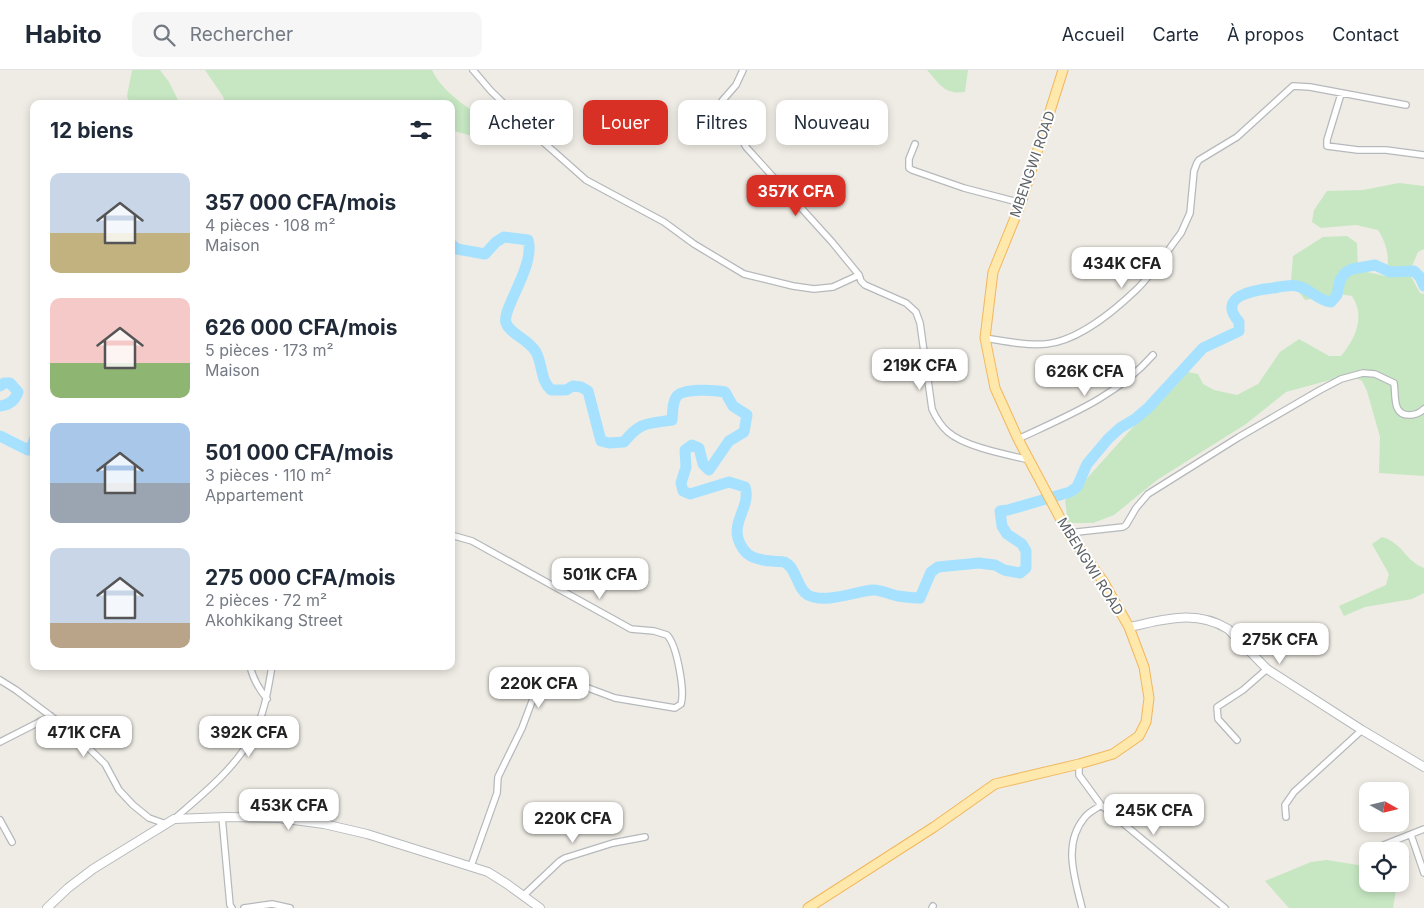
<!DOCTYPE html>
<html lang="fr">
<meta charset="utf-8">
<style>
:root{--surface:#fff;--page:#f6f6f7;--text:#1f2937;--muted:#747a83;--line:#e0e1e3;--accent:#d93025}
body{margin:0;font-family:Inter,sans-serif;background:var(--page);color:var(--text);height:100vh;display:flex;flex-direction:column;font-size:19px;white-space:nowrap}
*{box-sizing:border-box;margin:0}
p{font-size:16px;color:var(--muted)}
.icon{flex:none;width:28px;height:28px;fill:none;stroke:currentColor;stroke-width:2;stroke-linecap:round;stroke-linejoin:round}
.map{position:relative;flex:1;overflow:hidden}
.details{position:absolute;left:30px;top:30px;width:425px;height:570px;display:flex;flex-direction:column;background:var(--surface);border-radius:10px;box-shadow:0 2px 8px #0003}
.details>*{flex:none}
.hud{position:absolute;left:470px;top:30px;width:475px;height:45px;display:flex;gap:10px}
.needle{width:32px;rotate:98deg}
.tools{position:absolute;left:1359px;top:712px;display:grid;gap:10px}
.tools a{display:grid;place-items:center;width:50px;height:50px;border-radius:10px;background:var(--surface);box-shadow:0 2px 8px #0003;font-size:25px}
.price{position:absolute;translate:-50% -42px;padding:0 11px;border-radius:10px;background:#fff;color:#222;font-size:16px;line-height:32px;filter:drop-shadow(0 1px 2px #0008)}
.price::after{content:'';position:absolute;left:50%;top:30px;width:15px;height:11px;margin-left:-8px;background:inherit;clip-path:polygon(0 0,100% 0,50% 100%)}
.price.active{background:var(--accent);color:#fff}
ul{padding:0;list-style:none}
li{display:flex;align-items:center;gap:15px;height:125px;padding:0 20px}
li span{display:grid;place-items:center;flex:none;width:140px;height:100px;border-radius:10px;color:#555}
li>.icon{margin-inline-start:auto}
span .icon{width:60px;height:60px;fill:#fffc;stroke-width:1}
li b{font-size:21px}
h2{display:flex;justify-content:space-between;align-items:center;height:60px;padding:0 20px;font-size:21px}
.chip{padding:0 18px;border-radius:10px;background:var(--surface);box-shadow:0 2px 8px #0003;font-size:18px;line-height:45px}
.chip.active{background:var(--accent);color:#fff}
header{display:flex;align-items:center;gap:30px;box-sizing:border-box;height:70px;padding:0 25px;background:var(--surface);border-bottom:1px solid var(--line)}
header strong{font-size:24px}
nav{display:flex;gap:28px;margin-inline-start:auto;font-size:18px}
.search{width:350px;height:45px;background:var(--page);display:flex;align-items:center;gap:12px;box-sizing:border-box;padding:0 18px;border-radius:10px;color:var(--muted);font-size:19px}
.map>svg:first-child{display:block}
.green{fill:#c6e7c2}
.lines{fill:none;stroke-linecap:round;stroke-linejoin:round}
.river{stroke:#a6e2ff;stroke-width:11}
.minor-casing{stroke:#b6b9bc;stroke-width:8}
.tertiary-casing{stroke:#b6b9bc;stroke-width:10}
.primary-casing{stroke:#f2b75c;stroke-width:11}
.minor{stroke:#fff;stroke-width:5.5}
.tertiary{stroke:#fff;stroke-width:8}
.primary{stroke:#ffe8ab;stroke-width:9}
.labels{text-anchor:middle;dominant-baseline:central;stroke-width:4;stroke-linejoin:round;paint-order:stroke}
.street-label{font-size:14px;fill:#5d6266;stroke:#fff}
</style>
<header>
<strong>Habito</strong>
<div class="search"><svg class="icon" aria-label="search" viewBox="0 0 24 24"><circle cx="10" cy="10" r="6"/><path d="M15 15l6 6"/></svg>Rechercher</div>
<nav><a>Accueil</a><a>Carte</a><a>À propos</a><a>Contact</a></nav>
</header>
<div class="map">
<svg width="1424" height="838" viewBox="0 0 1424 838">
<rect width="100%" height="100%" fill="#efece5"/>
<path class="green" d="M 132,0 L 160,0 L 169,12 L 180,34 L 130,34 L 127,26 Z
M 205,0 L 432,0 C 439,15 453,27 467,37 C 480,46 488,47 497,61 L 492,72 L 451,60 L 451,34 L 223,34 L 224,28 Z
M 927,0 L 968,0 L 965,22 C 944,25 940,14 927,0 Z
M 1399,113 L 1424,116 L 1424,179 L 1418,182 L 1409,203 L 1420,223 L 1424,224 L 1424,406 L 1379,403 L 1380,367 L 1367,321 L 1362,311 L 1353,306 L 1341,309 L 1330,310 L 1286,322 L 1246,354 L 1157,410 L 1114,445 L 1093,453 L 1068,453 L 1065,431 L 1071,421 L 1081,415 L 1169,317 L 1188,302 L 1198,304 L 1203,314 L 1214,320 L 1237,325 L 1258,314 L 1280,282 L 1299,269 L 1329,286 L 1341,286 C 1355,269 1366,247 1352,226 L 1340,224 L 1305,230 L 1291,211 L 1293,186 L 1323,167 L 1347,166 L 1357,173 L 1358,200 L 1385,206 C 1391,190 1387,174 1378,160 L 1356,155 L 1321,158 L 1312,152 L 1314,140 L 1327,121 L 1363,120 Z
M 1382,467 C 1403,473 1405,491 1424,498 L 1424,523 L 1412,529 L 1365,537 L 1344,546 L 1339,536 L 1386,515 L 1389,504 L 1372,474 Z
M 1327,790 L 1358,795 L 1367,798 L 1368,814 L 1397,814 L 1393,838 L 1289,838 L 1265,811 L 1311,792 Z"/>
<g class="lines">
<path class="river" d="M 451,174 L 457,179 L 485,184 L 496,172 L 504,167 L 528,170 C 536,195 501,240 506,253 C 510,264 528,269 536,282 C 543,295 540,310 551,320 L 566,320 L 573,316 L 581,317 L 588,321 L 601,371 L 609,373 L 624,372 C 641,351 648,354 672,350 C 673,342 672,332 677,326 C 684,318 715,320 725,322 L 733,336 L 747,345 L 744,362 L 729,371 L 709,400 L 703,394 L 699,378 L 692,375 L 685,380 L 686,397 L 681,413 L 683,421 L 690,424 L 729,412 L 745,417 C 751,435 733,450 738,468 C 743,486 755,490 772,491 C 775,492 781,491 784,492 C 797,497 796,518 808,525 C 825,534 854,522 872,520 C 881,519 890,525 898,526 C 905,527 913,528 920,528 L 931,502 L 938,497 L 979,493 L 995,495 L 1004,500 L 1020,503 L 1026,498 L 1026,481 L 1022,474 L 1007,464 L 1002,456 L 1000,441 L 1008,440 L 1070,422 L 1077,417 L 1087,394 L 1108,369 L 1120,358 L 1135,349 L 1148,338 L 1203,278 L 1239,261 L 1239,252 C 1216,226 1254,220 1273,218 C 1280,217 1290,214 1297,216 C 1311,219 1318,231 1331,232 L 1337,225 L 1340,210 L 1345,203 L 1352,199 L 1375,195 L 1390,202 L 1414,201 L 1420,207 L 1424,216
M 0,316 L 4,313 L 10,313 L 18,322 C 15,331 9,335 0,336
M 0,366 L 28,380 L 32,376 L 34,370"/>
<defs>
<path id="minor" d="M 473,0 L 491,21 L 542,71 L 586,110 L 664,152 L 694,174 L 744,204 L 793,216 L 814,219 L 833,217 L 859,205
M 743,0 L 736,15 L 722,31 L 722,35 L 746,77 L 832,172 L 859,205 L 861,211 L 865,215 L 906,233 L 916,242 L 920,253 L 932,339 C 936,348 940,355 948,362 C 965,377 1008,385 1030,390
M 1341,24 L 1327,70 L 1327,76 L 1358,80 L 1386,80 L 1424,85
M 915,74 L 909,89 L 909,98 L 912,100 L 964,118 L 1021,133
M 985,268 C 1004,271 1026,276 1046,274 C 1077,271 1113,242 1136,220 C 1151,206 1168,180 1181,163 L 1190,143 L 1194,101 L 1197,93 L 1199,90 L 1237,67 L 1293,16 L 1310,17 L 1406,35
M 1018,369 C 1067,346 1116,327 1153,285
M 1068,463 L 1123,457 L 1126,455 L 1136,438 L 1148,424 L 1239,367 L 1320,320 L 1341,309 L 1363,303 L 1375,304 L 1394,313 C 1396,325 1392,345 1409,345 C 1415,345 1420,343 1424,339
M 451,465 L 472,471 L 631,559 L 654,561 L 667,565 C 677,575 685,621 681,634 L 675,638 L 615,628 L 556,606 L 550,605 L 540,610 L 522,658 L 498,707 L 497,723 L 471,796
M 250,596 C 253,609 258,618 267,629
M 0,610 L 16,620 L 72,662 L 105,694 L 119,720 L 133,735 L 149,748 L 166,754
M 1237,670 L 1218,649 L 1217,637 L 1243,620 L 1267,599
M 0,672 L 51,646
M 1079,694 L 1079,705 L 1101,735 L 1225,838
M 222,747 L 230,835 L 232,838
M 1286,747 L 1285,735 L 1294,722 L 1362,660
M 174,749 C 203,724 236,698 254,663 C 265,642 268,619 272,596
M 0,750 L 12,772
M 1411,765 L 1424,803
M 1371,780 L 1424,759
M 524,825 L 560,791 L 565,788 L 613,773 L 645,767
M 244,838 L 272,834 L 290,838
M 932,838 L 933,836
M 1082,838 C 1075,808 1062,774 1085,747 C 1089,742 1096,739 1101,735"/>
<path id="tertiary" d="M 1129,557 C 1164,550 1195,539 1228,559 L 1267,599 L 1362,660 L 1424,697
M 47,838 L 68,818 L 93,799 L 174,749 L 227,747 L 279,748 L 324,754 L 367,764 L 488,802 L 507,814 L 540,838"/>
<path id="primary" d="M 808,838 L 934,757 L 995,714 L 1079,694 L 1113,684 L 1139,666 L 1146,652 L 1149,628 L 1144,597 L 1129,557 L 1103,511 L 1068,463 L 1018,369 L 995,318 L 985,268 L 993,202 L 1021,133 L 1063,0"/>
</defs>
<use href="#minor" class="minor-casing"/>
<use href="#tertiary" class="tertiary-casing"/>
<use href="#primary" class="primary-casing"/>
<use href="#minor" class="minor"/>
<use href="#tertiary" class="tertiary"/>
<use href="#primary" class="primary"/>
</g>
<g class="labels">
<g class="street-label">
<text transform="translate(1032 94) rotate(-71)">MBENGWI ROAD</text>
<text transform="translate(1091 496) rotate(58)">MBENGWI ROAD</text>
</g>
</g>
</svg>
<div class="tools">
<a><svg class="needle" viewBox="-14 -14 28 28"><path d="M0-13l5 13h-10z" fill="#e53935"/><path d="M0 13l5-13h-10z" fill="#747a83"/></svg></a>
<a><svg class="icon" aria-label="locate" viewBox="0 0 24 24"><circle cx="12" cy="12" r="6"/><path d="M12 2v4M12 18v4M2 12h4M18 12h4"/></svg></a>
</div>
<b class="price active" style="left:796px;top:147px">357K CFA</b>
<b class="price" style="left:1122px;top:219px">434K CFA</b>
<b class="price" style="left:920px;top:321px">219K CFA</b>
<b class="price" style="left:1085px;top:327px">626K CFA</b>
<b class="price" style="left:600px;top:530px">501K CFA</b>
<b class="price" style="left:1280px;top:595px">275K CFA</b>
<b class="price" style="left:539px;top:639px">220K CFA</b>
<b class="price" style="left:84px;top:688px">471K CFA</b>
<b class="price" style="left:249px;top:688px">392K CFA</b>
<b class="price" style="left:289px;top:761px">453K CFA</b>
<b class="price" style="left:1154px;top:766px">245K CFA</b>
<b class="price" style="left:573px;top:774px">220K CFA</b>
<div class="hud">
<a class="chip">Acheter</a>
<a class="chip active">Louer</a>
<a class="chip">Filtres</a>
<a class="chip">Nouveau</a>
</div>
<section class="details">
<h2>12 biens<svg class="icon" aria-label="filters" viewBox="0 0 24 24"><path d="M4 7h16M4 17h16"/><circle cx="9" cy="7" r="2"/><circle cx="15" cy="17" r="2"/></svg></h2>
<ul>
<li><span style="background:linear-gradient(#c9d6e8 60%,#c2b280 0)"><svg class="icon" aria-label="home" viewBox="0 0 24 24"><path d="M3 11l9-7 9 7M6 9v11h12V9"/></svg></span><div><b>357 000 CFA/mois</b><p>4 pièces · 108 m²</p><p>Maison</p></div></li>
<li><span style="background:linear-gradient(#f6c9c9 65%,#8fb573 0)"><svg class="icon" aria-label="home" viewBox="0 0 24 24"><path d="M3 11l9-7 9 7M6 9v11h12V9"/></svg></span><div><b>626 000 CFA/mois</b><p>5 pièces · 173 m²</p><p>Maison</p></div></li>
<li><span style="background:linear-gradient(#a9c7e8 60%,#9aa5b1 0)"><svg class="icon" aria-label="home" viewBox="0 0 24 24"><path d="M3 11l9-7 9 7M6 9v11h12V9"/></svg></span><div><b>501 000 CFA/mois</b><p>3 pièces · 110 m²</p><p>Appartement</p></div></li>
<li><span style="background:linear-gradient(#c9d6e8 75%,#b9a48a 0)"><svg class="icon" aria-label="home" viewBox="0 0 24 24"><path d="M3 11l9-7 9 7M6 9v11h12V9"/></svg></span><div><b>275 000 CFA/mois</b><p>2 pièces · 72 m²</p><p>Akohkikang Street</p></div></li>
</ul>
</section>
</div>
